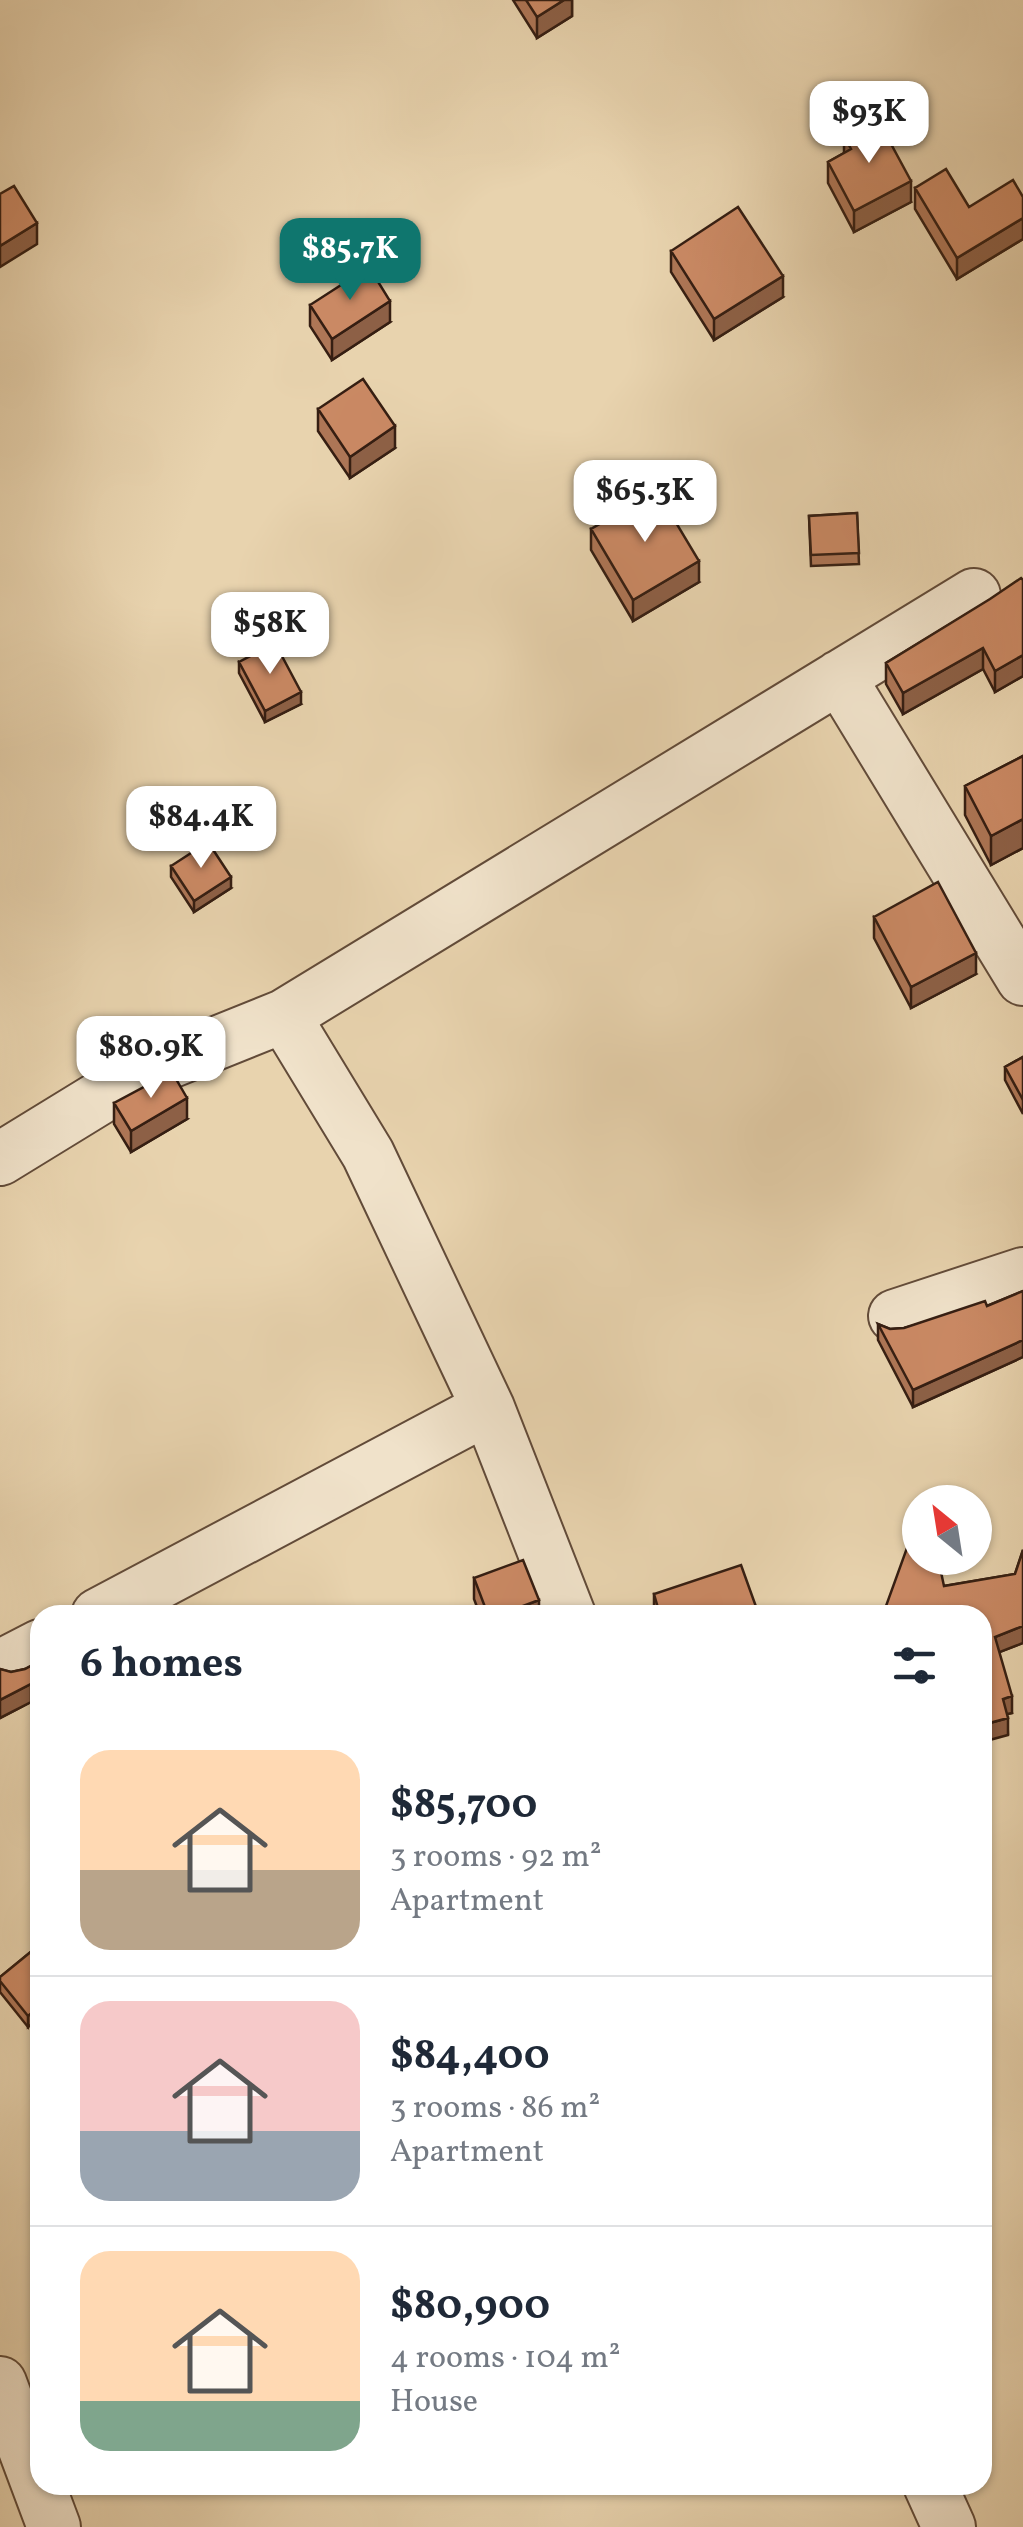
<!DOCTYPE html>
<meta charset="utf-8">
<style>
:root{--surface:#fff;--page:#f2f2f3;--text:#1f2937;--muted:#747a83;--line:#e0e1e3;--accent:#0f766e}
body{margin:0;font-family:Vollkorn,serif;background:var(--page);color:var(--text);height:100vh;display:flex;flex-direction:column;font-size:38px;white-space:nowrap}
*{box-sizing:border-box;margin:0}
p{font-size:32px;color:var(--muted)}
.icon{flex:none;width:55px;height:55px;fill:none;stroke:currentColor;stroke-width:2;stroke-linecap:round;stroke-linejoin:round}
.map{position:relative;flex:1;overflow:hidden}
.details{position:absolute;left:30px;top:1605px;width:962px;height:890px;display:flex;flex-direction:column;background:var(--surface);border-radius:30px;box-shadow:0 2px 8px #0004}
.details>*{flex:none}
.needle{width:65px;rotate:330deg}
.tools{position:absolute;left:902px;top:1485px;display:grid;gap:20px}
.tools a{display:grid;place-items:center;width:90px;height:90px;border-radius:50%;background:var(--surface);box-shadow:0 2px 8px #0004;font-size:50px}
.price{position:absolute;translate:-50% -85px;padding:0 22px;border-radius:20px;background:#fff;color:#222;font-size:32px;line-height:65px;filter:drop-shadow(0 2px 5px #0008)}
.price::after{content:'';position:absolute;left:50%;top:60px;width:30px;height:22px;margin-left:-15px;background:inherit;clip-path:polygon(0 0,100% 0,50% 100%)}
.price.current{background:var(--accent);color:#fff}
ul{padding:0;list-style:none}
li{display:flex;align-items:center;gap:30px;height:250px;padding:0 50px}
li+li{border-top:2px solid var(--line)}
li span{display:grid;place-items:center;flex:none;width:280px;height:200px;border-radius:30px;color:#555}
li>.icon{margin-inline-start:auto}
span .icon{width:120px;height:120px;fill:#fffc;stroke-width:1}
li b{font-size:42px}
h2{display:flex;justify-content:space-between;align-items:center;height:120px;padding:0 50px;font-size:42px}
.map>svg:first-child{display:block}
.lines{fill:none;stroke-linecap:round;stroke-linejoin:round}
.street-casing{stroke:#624b39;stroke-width:56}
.street{stroke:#f0e2ca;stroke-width:52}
.wall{fill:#ae7656;stroke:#351e12;stroke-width:2.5}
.shaded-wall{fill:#8d6046;stroke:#351e12;stroke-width:2.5}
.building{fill:#ca8964;stroke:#351e12;stroke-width:2.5}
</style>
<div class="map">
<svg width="1023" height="2527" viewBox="0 0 1023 2527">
<rect width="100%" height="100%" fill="#e8d3ae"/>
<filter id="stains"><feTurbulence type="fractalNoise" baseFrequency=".002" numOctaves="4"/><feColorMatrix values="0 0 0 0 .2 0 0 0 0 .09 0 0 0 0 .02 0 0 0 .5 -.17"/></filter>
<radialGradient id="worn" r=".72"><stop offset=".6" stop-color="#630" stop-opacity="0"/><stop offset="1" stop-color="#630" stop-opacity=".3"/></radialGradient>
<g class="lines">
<defs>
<path id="street" d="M 839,677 L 1023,979
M 284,1016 L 974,595
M 0,1159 L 137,1075 L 284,1016 L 368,1154 L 488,1408 L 569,1615
M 895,1316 L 1023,1274
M 98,1615 L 488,1408
M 11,1661 L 40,1646
M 0,2383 L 54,2527
M 930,2485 L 949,2527"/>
</defs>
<use href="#street" class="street-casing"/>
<use href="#street" class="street"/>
</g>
<path class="wall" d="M 513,0 L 572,0 L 572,16 L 537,38 Z
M 844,136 L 911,202 L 854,232 L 828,183 L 828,162 L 844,153 Z
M 915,188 L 969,207 L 1023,197 L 1023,239 L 957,279 L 915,209 Z
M 671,251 L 783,297 L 714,340 L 671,272 Z
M 310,305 L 390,322 L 332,360 L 310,326 Z
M 318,409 L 395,448 L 350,478 L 318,431 Z
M 857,513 L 859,564 L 811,566 L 809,516 Z
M 591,529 L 699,582 L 633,621 L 591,550 Z
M 1023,580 L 1023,676 L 995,692 L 983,669 L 903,714 L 886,684 L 886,663 Z
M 239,662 L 301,704 L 265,722 L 239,673 Z
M 1023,756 L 1023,848 L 991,865 L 965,815 L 965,786 Z
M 171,866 L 231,888 L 194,912 L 171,877 Z
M 874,917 L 976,974 L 911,1008 L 874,938 Z
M 1023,1057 L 1023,1114 L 1005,1080 L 1005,1067 Z
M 114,1103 L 187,1119 L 131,1152 L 114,1124 Z
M 1023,1291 L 1023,1357 L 913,1407 L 878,1340 L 878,1324 L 890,1329 L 904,1328 L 987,1306 Z
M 1023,1550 L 1023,1643 L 999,1652 L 1012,1713 L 1007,1714 L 1008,1735 L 982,1615 L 886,1615 L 886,1606 L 944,1586 L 1015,1574 Z
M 474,1578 L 539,1615 L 480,1615 L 474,1599 Z
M 654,1594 L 759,1615 L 654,1615 Z
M 40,1661 L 40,1718 L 31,1702 L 0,1718 L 0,1669 L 11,1672 L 25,1669 Z
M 38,1946 L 28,2027 L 0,1992 L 0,1977 Z"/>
<path class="shaded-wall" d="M 564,0 L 572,0 L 572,16 L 537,38 L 537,17 Z
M 911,181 L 911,202 L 854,232 L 854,211 Z
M 1023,218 L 1023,239 L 957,279 L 957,258 Z
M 37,223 L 37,244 L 0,267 L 0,246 Z
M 783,276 L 783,297 L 714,340 L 714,319 Z
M 390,301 L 390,322 L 332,360 L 332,339 Z
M 395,426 L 395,448 L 350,478 L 350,457 Z
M 699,561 L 699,582 L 633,621 L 633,600 Z
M 983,648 L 983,669 L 903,714 L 903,693 Z
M 1023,655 L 1023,676 L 995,692 L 995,671 Z
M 301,692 L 301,704 L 265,722 L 265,711 Z
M 1023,819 L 1023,848 L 991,865 L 991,836 Z
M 231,877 L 231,888 L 194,912 L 194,901 Z
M 976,953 L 976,974 L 911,1008 L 911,987 Z
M 187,1098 L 187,1119 L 131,1152 L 131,1131 Z
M 1023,1340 L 1023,1357 L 913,1407 L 913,1390 Z
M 539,1600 L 539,1615 L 499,1615 Z
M 1023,1626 L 1023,1643 L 995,1654 L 995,1637 Z
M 31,1684 L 31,1702 L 0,1718 L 0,1700 Z
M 1012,1696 L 1012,1713 L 1003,1715 L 1003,1699 Z
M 1008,1718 L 1008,1735 L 982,1742 L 982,1725 Z
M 40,2006 L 40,2018 L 28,2027 L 28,2016 Z"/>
<path class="building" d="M 526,0 L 564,0 L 537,17 Z
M 877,118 L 911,181 L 854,211 L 828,162 L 851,149 L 844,136 Z
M 946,169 L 969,207 L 1013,180 L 1023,197 L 1023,218 L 957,258 L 915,188 Z
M 14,186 L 37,223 L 0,246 L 0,194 Z
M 738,207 L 783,276 L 714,319 L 671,251 Z
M 369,267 L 390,301 L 332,339 L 310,305 Z
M 363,379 L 395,426 L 350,457 L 318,409 Z
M 657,491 L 699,561 L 633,600 L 591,529 Z
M 857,513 L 859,553 L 811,555 L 809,516 Z
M 1021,578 L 1023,580 L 1023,655 L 995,671 L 983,648 L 903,693 L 886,663 L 990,599 Z
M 275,643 L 301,692 L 265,711 L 239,662 Z
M 1023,756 L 1023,819 L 991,836 L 965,786 Z
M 208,842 L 231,877 L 194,901 L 171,866 Z
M 938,882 L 976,953 L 911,987 L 874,917 Z
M 1023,1057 L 1023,1100 L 1005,1067 Z
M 172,1072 L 187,1098 L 131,1131 L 114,1103 Z
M 1023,1291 L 1023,1340 L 913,1390 L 878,1324 L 890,1329 L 904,1328 L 985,1301 L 987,1306 Z
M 920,1512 L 920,1558 L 938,1558 L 944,1586 L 1015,1574 L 1023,1550 L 1023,1626 L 995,1637 L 1012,1696 L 1003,1699 L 1008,1718 L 982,1725 L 982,1615 L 893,1615 L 893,1609 L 886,1606 Z
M 523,1560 L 539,1600 L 499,1615 L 488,1615 L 474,1578 Z
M 741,1565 L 759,1615 L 715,1615 L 714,1614 L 660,1615 L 654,1594 Z
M 40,1661 L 40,1699 L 31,1684 L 0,1700 L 0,1669 L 11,1672 L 25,1669 Z
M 38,1946 L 40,1948 L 40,2006 L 28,2016 L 0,1981 L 0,1977 Z"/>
<rect width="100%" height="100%" filter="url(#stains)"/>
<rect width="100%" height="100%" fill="url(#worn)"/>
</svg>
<div class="tools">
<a><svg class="needle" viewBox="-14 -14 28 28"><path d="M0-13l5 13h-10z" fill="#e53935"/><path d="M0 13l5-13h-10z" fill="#747a83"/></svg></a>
</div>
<b class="price" style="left:869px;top:166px">$93K</b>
<b class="price current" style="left:350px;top:303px">$85.7K</b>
<b class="price" style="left:645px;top:545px">$65.3K</b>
<b class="price" style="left:270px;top:677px">$58K</b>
<b class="price" style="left:201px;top:871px">$84.4K</b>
<b class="price" style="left:151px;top:1101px">$80.9K</b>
<section class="details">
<h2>6 homes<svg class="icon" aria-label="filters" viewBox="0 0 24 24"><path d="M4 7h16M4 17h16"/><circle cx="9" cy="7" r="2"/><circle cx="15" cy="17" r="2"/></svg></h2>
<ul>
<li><span style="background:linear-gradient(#ffd9b3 60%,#b9a48a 0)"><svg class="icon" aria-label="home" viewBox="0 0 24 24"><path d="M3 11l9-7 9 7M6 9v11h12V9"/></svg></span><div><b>$85,700</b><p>3 rooms · 92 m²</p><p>Apartment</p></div></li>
<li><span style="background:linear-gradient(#f6c9c9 65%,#9aa5b1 0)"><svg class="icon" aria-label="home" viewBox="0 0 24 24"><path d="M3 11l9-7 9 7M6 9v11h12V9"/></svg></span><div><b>$84,400</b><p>3 rooms · 86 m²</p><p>Apartment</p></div></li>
<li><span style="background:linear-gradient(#ffd9b3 75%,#7fa58c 0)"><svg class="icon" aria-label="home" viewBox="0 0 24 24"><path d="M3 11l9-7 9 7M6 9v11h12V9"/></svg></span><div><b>$80,900</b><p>4 rooms · 104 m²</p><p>House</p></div></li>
</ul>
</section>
</div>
